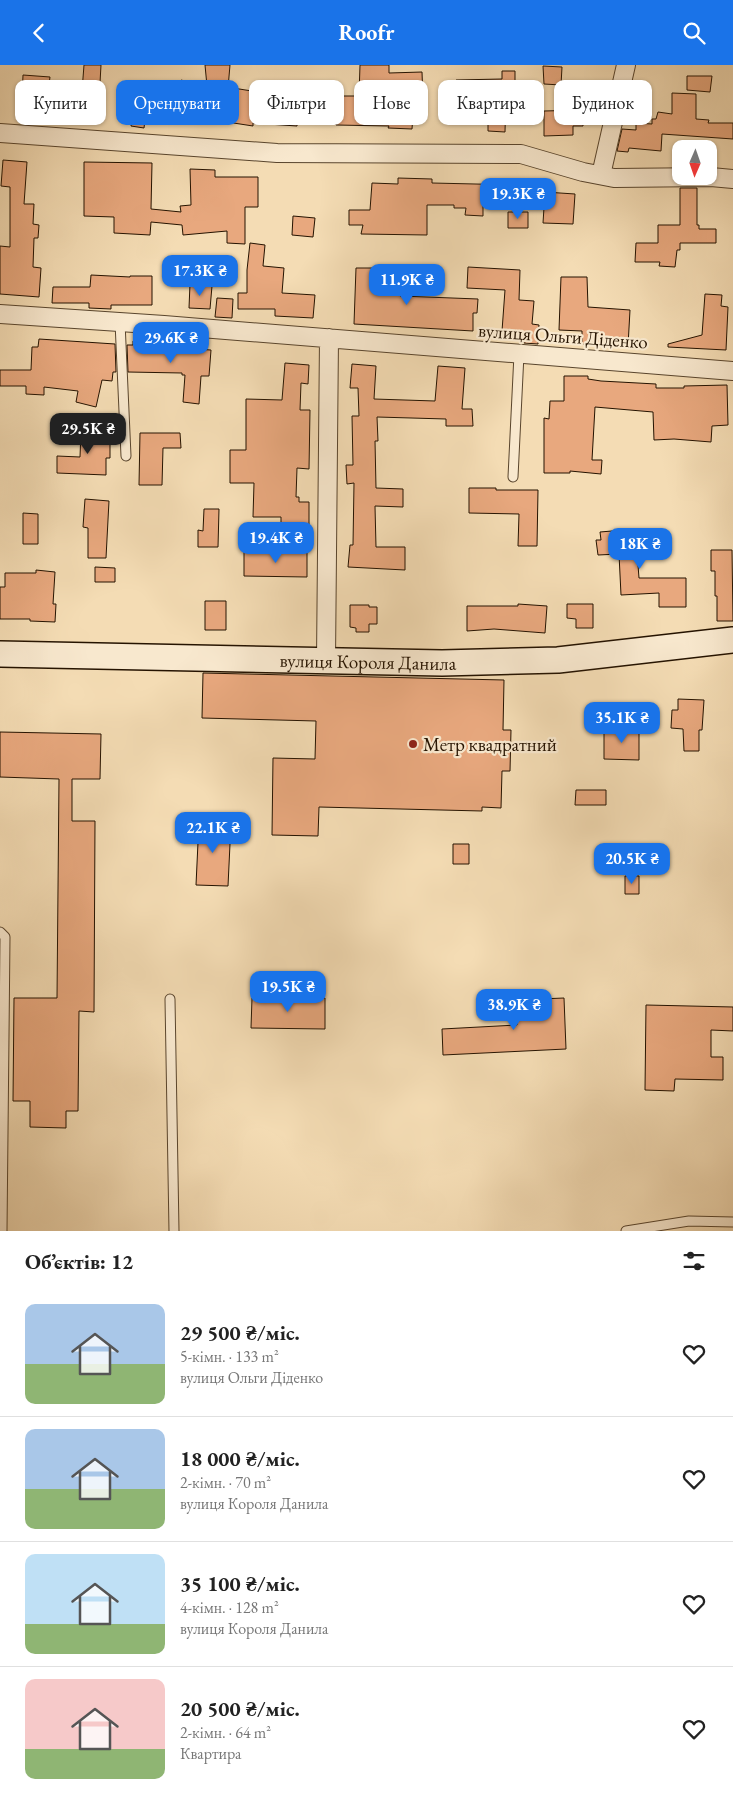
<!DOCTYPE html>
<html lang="uk">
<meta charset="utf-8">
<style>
:root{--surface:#fff;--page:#f6f6f6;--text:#222;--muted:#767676;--line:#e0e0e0;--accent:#1a73e8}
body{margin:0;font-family:"EB Garamond",serif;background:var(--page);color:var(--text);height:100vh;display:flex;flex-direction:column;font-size:19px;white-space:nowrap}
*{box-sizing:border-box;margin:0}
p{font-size:16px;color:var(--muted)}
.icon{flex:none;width:28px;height:28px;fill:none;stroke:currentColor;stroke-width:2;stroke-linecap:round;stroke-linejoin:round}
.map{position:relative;height:1166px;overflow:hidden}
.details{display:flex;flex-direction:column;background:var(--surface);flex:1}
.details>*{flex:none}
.hud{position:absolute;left:15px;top:15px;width:704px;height:45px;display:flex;gap:10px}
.needle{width:32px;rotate:182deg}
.fabs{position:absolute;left:672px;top:75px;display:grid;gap:10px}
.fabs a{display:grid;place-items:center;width:45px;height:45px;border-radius:10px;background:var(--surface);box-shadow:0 1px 4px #0004;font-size:25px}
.price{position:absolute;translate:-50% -42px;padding:0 11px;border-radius:10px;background:var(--accent);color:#fff;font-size:16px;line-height:32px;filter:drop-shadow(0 1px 2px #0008)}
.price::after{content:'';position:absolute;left:50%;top:30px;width:15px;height:11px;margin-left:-8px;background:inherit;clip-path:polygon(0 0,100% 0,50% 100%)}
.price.active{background:#222;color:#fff}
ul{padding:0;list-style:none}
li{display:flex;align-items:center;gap:15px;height:125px;padding:0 25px}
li+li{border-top:1px solid var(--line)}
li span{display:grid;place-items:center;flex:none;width:140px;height:100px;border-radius:10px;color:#555}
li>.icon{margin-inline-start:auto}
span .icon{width:60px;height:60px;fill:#fffc;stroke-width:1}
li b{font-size:21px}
h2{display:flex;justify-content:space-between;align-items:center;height:60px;padding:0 25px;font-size:21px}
.chip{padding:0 18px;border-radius:10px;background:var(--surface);box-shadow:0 1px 4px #0004;font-size:18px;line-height:45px}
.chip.active{background:var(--accent);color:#fff}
header{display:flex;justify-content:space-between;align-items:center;height:65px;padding:0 25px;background:var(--accent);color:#fff;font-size:22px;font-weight:700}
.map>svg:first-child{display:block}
.building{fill:#e8a87e;stroke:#251300}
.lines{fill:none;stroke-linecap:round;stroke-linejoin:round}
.service-casing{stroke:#59452d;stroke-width:11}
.minor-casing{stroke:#59452d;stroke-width:20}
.secondary-casing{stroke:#251300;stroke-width:28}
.service{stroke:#f8e8ce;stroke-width:9}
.minor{stroke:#f8e8ce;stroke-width:18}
.secondary{stroke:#f8e8ce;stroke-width:25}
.poi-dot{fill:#8f2418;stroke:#f8e8ce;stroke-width:2}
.labels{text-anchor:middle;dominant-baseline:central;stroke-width:4.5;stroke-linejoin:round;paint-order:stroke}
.street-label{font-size:19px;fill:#251300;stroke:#f8e8ce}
.poi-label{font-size:19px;fill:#251300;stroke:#f8e8ce;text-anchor:start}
</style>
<header><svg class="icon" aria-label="back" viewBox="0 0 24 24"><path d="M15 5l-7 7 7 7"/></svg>Roofr<svg class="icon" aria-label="search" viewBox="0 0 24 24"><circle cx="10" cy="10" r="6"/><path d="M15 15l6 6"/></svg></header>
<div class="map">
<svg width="733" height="1166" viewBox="0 0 733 1166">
<rect width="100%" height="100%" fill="#f4dcb4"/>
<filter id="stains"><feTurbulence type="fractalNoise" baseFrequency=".004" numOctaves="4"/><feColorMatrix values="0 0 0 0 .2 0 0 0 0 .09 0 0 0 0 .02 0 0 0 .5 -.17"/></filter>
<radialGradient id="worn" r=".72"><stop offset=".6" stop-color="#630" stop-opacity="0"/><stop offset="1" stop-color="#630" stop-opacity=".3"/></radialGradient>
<path class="building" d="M 84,0 L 101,0 L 98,53 L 80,52 Z
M 205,0 L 230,0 L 228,23 L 207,21 Z
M 360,0 L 389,0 L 389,8 L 422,7 L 423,36 L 414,36 L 412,64 L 388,63 L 389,61 L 336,60 L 336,52 L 331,52 L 332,31 L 359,31 Z
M 543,1 L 562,2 L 561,20 L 544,19 Z
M 502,6 L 515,6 L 515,29 L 506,29 L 505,67 L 488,66 L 488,53 L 455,52 L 456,15 L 502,14 Z
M 23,10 L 50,12 L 47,35 L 22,33 Z
M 687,11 L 712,11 L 710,27 L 687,25 Z
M 181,15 L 196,19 L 187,54 L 160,47 L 146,46 L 144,63 L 131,61 L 135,33 L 130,33 L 132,16 L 180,20 Z
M 233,23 L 258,27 L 258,29 L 295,32 L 294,43 L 298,43 L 297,61 L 253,58 L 253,61 L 227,57 Z
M 672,28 L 696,29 L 696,54 L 709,55 L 708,58 L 733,58 L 733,74 L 662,69 L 661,86 L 629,83 L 628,87 L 617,86 L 622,64 L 636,65 L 636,58 L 652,59 L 652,54 L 656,54 L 658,47 L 672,49 Z
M 583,45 L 583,61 L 573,61 L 573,70 L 544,71 L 544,46 Z
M 3,95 L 27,97 L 24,139 L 34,139 L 33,159 L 39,160 L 38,173 L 34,173 L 33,202 L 41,203 L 39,232 L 0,229 L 0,181 L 10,182 L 10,122 L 1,121 Z
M 84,97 L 152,98 L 151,144 L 181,147 L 180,141 L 191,140 L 190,104 L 215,105 L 215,112 L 258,112 L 258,142 L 245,142 L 245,179 L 227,178 L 227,166 L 183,170 L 182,160 L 151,157 L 150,170 L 114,168 L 114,152 L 84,151 Z
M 398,113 L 432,114 L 432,118 L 518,120 L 516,137 L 483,134 L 483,151 L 465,150 L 466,143 L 454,143 L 454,140 L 427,140 L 427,170 L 361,169 L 363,160 L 349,160 L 349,145 L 370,145 L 372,118 L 398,119 Z
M 680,123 L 697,123 L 697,160 L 699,160 L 699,164 L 716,164 L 716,178 L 680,178 L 680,185 L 677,185 L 675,202 L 659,201 L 660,197 L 635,197 L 636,178 L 658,178 L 658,160 L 680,160 Z
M 545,127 L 575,129 L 573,159 L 543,158 Z
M 508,147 L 528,147 L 528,163 L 508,163 Z
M 293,151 L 315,153 L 313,172 L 292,170 Z
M 250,178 L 265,180 L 263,201 L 284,203 L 282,228 L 315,230 L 313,253 L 275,251 L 275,244 L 238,244 L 238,228 L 247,228 L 247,205 Z
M 468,202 L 520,205 L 519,235 L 534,236 L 532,259 L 539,260 L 538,279 L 524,278 L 525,268 L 502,266 L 505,225 L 467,223 Z
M 356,203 L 374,203 L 375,210 L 401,211 L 400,231 L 478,234 L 477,248 L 473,248 L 473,266 L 354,259 Z
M 91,210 L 130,212 L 130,211 L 152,211 L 152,240 L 111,240 L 111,244 L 89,243 L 89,238 L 52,238 L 53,222 L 90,222 Z
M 561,212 L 587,212 L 588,242 L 630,245 L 628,281 L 582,279 L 582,266 L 559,265 Z
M 190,219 L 212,221 L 210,244 L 189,243 Z
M 705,229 L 722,230 L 721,241 L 728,242 L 726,285 L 668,282 L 668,279 L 702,270 Z
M 217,233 L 233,234 L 232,253 L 215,252 Z
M 39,274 L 115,279 L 116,307 L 113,307 L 112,316 L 102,315 L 96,342 L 76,337 L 78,326 L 44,322 L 44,330 L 26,329 L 26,321 L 0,321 L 0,305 L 31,305 L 32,282 L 38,282 Z
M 133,276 L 161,277 L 161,282 L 211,285 L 209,311 L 201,311 L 199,339 L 183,337 L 185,310 L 182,310 L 182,308 L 128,307 L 127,280 L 133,280 Z
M 285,298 L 309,300 L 308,319 L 301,318 L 300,345 L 310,345 L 309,404 L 297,403 L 296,432 L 299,432 L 299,437 L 309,437 L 309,461 L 281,460 L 281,452 L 253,452 L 254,418 L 230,418 L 230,385 L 246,385 L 246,334 L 282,335 Z
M 352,299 L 376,301 L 374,334 L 435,336 L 438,301 L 465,303 L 462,344 L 472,344 L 473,361 L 446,361 L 446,354 L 377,352 L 378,376 L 375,376 L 376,423 L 403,424 L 403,442 L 375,441 L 376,482 L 405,482 L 405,505 L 348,502 L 350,480 L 353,480 L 354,418 L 347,419 L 346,400 L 353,400 L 352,351 L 359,351 L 358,323 L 350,323 Z
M 564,311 L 588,311 L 588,314 L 601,316 L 656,319 L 656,323 L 684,323 L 684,321 L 727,320 L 728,360 L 712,361 L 711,377 L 674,374 L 654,375 L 653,347 L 595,342 L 592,395 L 602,395 L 601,409 L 570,406 L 570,408 L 544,408 L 544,353 L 549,354 L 550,336 L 564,336 Z
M 81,366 L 110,367 L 110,393 L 106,393 L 106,410 L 57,408 L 57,391 L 80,392 Z
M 140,368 L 180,368 L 181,383 L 163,383 L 162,420 L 139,420 Z
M 469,423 L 496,423 L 496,425 L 538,425 L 537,481 L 518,481 L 519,449 L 469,448 Z
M 85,434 L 109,436 L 106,493 L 88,493 L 88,463 L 83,462 Z
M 204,444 L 219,444 L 218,482 L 198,482 L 198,465 L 203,466 Z
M 23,448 L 38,449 L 38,479 L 23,479 Z
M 624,465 L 640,466 L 640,487 L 637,487 L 639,513 L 686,513 L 686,542 L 659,542 L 659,528 L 621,530 L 619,489 L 598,490 L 596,475 L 601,475 L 600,467 Z
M 711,485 L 732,485 L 733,556 L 717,556 L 717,531 L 715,531 L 715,506 L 711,506 Z
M 244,486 L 307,487 L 307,512 L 244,511 Z
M 95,502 L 115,503 L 115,517 L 95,517 Z
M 36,505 L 55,507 L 53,539 L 56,539 L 55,557 L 30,556 L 30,554 L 0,554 L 0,522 L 5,522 L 5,508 L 36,508 Z
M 205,536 L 226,536 L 226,565 L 205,565 Z
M 518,539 L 547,541 L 545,568 L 494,564 L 467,566 L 467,541 L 518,541 Z
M 567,539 L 593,539 L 593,563 L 576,563 L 576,554 L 567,553 Z
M 350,540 L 369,540 L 369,542 L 377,542 L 377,559 L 369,559 L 369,567 L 356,567 L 356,563 L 350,562 Z
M 203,608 L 504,615 L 503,665 L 511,665 L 510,706 L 502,706 L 501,743 L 482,742 L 482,746 L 319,742 L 318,771 L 272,770 L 273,693 L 315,694 L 316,656 L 202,653 Z
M 678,634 L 704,635 L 702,665 L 699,665 L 699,686 L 684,686 L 683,664 L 671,663 L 672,645 L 678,645 Z
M 604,664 L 639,664 L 639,695 L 604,694 Z
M 0,667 L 101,669 L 100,714 L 72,714 L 72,756 L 95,756 L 94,947 L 79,946 L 78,1046 L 66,1046 L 66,1063 L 30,1062 L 30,1036 L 13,1036 L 14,933 L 57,933 L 59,714 L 0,712 Z
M 576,725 L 606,725 L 606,740 L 575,740 Z
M 199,756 L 231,758 L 228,821 L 196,820 Z
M 453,779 L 469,779 L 469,799 L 453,799 Z
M 625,811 L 639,811 L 639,829 L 625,829 Z
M 252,933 L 325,933 L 325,964 L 251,963 Z
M 564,933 L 566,984 L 443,990 L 442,964 L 517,960 L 516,935 Z
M 646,940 L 733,942 L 733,966 L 711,965 L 711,992 L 723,992 L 723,1015 L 675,1014 L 674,1026 L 645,1025 Z"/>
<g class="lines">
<defs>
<path id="service" d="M 120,257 L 126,391
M 513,412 L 519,289
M 0,867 L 5,872 L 2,1166
M 170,934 L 174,1166
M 626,1166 L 689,1156 L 733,1157"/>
<path id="minor" d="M 0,68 L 277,88 L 521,89 L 583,107 L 614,113 L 711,112 L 733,114
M 601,110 L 626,0
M 0,249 L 164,260 L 733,306
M 326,595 L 329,273"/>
<g id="secondary">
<path id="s1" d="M 0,589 L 442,598 L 558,595 L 733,575"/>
</g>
</defs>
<use href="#service" class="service-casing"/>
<use href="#minor" class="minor-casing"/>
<use href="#secondary" class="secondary-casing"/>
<use href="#service" class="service"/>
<use href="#minor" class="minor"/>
<use href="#secondary" class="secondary"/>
</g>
<circle class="poi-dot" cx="413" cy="679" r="5"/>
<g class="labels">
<g class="street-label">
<text transform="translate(563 271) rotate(4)">вулиця Ольги Діденко</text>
<text stroke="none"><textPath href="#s1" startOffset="368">вулиця Короля Данила</textPath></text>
</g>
<g class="poi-label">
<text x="423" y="679">Метр квадратний</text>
</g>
</g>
<rect width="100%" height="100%" filter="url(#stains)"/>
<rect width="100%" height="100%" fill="url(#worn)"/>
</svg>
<div class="fabs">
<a><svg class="needle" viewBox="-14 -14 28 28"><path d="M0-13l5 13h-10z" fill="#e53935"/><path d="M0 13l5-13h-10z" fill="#767676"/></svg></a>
</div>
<b class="price" style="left:518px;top:155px">19.3K ₴</b>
<b class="price" style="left:200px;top:232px">17.3K ₴</b>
<b class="price" style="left:407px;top:241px">11.9K ₴</b>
<b class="price" style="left:171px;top:299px">29.6K ₴</b>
<b class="price active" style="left:88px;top:390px">29.5K ₴</b>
<b class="price" style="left:276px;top:499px">19.4K ₴</b>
<b class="price" style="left:640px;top:505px">18K ₴</b>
<b class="price" style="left:622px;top:679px">35.1K ₴</b>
<b class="price" style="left:213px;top:789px">22.1K ₴</b>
<b class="price" style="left:632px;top:820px">20.5K ₴</b>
<b class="price" style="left:288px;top:948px">19.5K ₴</b>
<b class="price" style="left:514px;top:966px">38.9K ₴</b>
<div class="hud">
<a class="chip">Купити</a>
<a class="chip active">Орендувати</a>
<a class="chip">Фільтри</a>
<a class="chip">Нове</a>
<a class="chip">Квартира</a>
<a class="chip">Будинок</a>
</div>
</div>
<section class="details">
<h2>Об’єктів: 12<svg class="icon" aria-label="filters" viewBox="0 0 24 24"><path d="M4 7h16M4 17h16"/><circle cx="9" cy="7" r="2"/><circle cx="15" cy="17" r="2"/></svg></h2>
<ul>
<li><span style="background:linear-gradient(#a9c7e8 60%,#8fb573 0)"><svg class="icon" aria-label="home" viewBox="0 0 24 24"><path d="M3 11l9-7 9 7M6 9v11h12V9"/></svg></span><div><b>29 500 ₴/міс.</b><p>5-кімн. · 133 m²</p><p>вулиця Ольги Діденко</p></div><svg class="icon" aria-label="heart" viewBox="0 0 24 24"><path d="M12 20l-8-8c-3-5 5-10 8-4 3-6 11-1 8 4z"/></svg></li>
<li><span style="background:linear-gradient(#a9c7e8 60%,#8fb573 0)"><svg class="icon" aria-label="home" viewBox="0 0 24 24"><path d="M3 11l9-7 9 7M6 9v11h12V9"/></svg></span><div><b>18 000 ₴/міс.</b><p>2-кімн. · 70 m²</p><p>вулиця Короля Данила</p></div><svg class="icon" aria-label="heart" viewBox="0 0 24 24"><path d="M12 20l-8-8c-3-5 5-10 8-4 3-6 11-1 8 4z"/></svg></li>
<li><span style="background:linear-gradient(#bfe0f5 70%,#8fb573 0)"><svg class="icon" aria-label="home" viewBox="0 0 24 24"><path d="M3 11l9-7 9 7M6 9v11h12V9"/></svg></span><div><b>35 100 ₴/міс.</b><p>4-кімн. · 128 m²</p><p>вулиця Короля Данила</p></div><svg class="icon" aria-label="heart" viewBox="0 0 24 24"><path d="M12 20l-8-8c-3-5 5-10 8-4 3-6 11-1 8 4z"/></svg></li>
<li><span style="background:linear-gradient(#f6c9c9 70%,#8fb573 0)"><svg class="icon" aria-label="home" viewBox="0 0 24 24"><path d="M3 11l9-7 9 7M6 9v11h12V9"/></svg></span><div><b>20 500 ₴/міс.</b><p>2-кімн. · 64 m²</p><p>Квартира</p></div><svg class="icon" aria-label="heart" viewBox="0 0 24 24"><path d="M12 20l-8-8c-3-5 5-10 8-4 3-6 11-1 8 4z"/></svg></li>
</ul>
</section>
